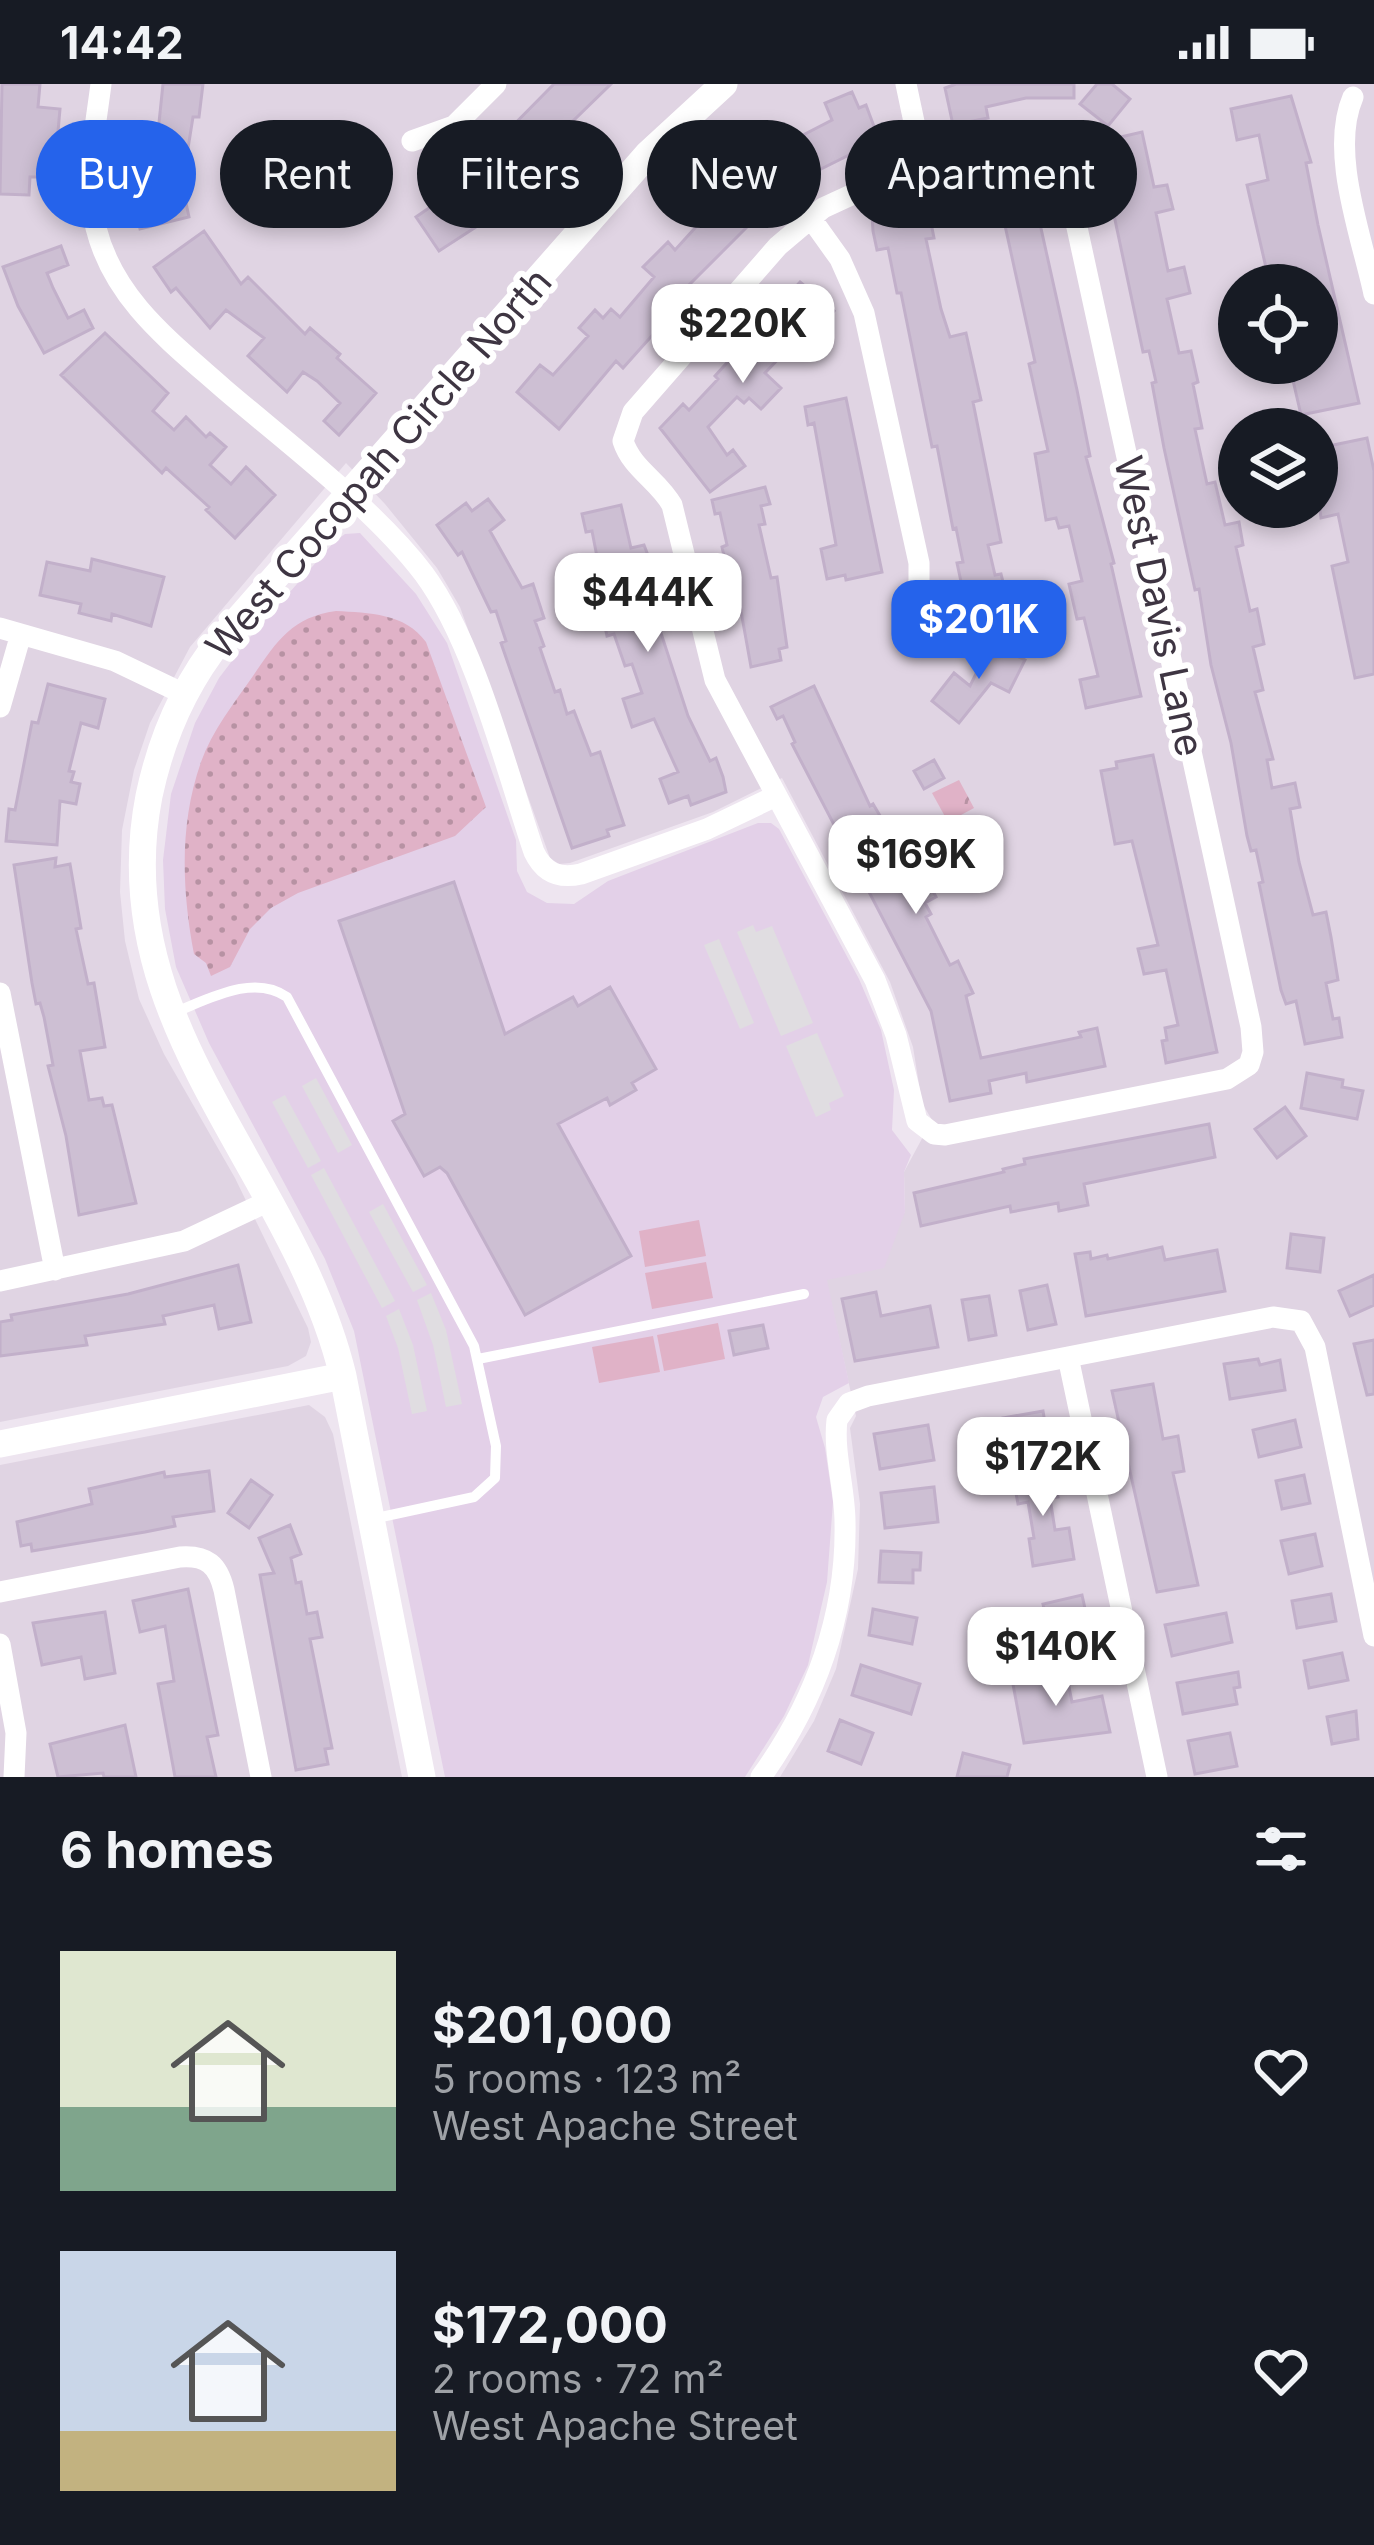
<!DOCTYPE html>
<meta charset="utf-8">
<style>
:root{--surface:#171b24;--page:#20242c;--text:#f1f3f6;--muted:#9ea1a6;--accent:#2563eb}
body{margin:0;font-family:Inter,sans-serif;background:var(--page);color:var(--text);height:100vh;display:flex;flex-direction:column;font-size:45px;white-space:nowrap}
*{box-sizing:border-box;margin:0}
p{font-size:39px;color:var(--muted)}
.icon{flex:none;width:66px;height:66px;fill:none;stroke:currentColor;stroke-width:2;stroke-linecap:round;stroke-linejoin:round}
.map{position:relative;height:1693px;overflow:hidden}
.drawer{display:flex;flex-direction:column;background:var(--surface);flex:1}
.drawer>*{flex:none}
.banner{position:absolute;left:36px;top:36px;width:1302px;height:108px;display:flex;gap:24px}
.fabs{position:absolute;left:1218px;top:180px;display:grid;gap:24px}
.fabs a{display:grid;place-items:center;width:120px;height:120px;border-radius:50%;background:var(--surface);box-shadow:0 6px 18px #0003;font-size:60px}
.price{position:absolute;translate:-50% -102px;padding:0 27px;border-radius:24px;background:#fff;color:#222;font-size:39px;line-height:78px;filter:drop-shadow(0 3px 6px #0008)}
.price::after{content:'';position:absolute;left:50%;top:72px;width:36px;height:27px;margin-left:-18px;background:inherit;clip-path:polygon(0 0,100% 0,50% 100%)}
.price.active{background:var(--accent);color:#fff}
ul{padding:0;list-style:none}
li{display:flex;align-items:center;gap:36px;height:300px;padding:0 60px}
li span{display:grid;place-items:center;flex:none;width:336px;height:240px;border-radius:0px;color:#555}
li>.icon{margin-inline-start:auto}
span .icon{width:144px;height:144px;fill:#fffc;stroke-width:1}
li b{font-size:51px}
h2{display:flex;justify-content:space-between;align-items:center;height:144px;padding:0 60px;font-size:51px}
.chip{padding:0 42px;border-radius:54px;background:var(--surface);box-shadow:0 6px 18px #0003;font-size:42px;line-height:108px}
.chip.active{background:var(--accent);color:#fff}
.status{display:flex;justify-content:space-between;align-items:center;height:84px;padding:0 60px;background:var(--surface);direction:ltr}
.status svg{height:33px;fill:currentColor}
.map>svg:first-child{display:block}
.residential{fill:#e0d4e3;fill-rule:evenodd}
.education{fill:#e3d0e8}
.grass{fill:url(#grass-dots)}
.park{fill:url(#park-crowns)}
.pitch{fill:#e0b2c7}
.parking{fill:#e0dde1}
.building{fill:#cdbfd3;stroke:#c2b0ca;stroke-width:3}
.lines{fill:none;stroke-linecap:round;stroke-linejoin:round}
.service{stroke:#fff;stroke-width:10}
.minor{stroke:#fff;stroke-width:21}
.tertiary{stroke:#fff;stroke-width:27}
.labels{text-anchor:middle;dominant-baseline:central;stroke-width:12;stroke-linejoin:round;paint-order:stroke}
.street-label{font-size:39px;fill:#3e3542;stroke:#fff}
</style>
<div class="status"><b>14:42</b><svg viewBox="0 0 49 12"><path d="M0 12V9h3v3zM5 12V6h3v6zM10 12V3h3v9zM15 12V0h3v12zM26 1h20v11H26zM47 4h2v5h-2z"/></svg></div>
<div class="map">
<svg width="1374" height="1693" viewBox="0 0 1374 1693">
<defs>
<pattern id="grass-dots" width="8" height="8" patternUnits="userSpaceOnUse" patternTransform="scale(3)"><rect width="8" height="8" fill="#e0b2c7"/><path d="M2 2h.1M6 6h.1" fill="none" stroke="#b792a3" stroke-width="1.8" stroke-linecap="round"/></pattern>
<pattern id="park-crowns" width="20" height="18" patternUnits="userSpaceOnUse" patternTransform="scale(3)"><rect width="20" height="18" fill="#e0b2c7"/><path d="M2 6a3 3 0 1 1 6 0M12 15a3 3 0 1 1 6 0" fill="none" stroke="#b792a3"/></pattern>
</defs>
<rect width="100%" height="100%" fill="#eee5f0"/>
<path class="residential" d="M 0,0 L 1374,0 L 1374,1693 L 780,1693 L 814,1637 L 836,1585 L 858,1485 L 860,1420 L 850,1344 L 856,1332 L 826,1195 L 905,1128 L 904,1088 L 932,1036 L 922,1019 L 913,963 L 890,898 L 782,694 L 713,728 L 570,779 L 559,780 L 550,774 L 460,523 L 437,484 L 385,420 L 346,379 L 190,563 L 150,639 L 134,686 L 122,746 L 120,808 L 125,857 L 139,915 L 164,970 L 235,1094 L 308,1244 L 311,1258 L 306,1272 L 288,1282 L 0,1338 ZM 1239,201 L 1317,201 L 1317,279 L 1239,279 ZM 1239,345 L 1317,345 L 1317,423 L 1239,423 Z
M 309,1321 L 325,1333 L 333,1350 L 402,1693 L 0,1693 L 0,1381 Z"/>
<path class="education" d="M 360,449 L 416,510 L 447,559 L 516,756 L 517,787 L 527,808 L 547,819 L 574,820 L 608,797 L 758,739 L 771,739 L 779,745 L 859,895 L 881,946 L 894,1006 L 892,1046 L 911,1071 L 904,1088 L 905,1128 L 884,1184 L 827,1196 L 849,1299 L 823,1313 L 816,1333 L 825,1364 L 833,1418 L 827,1498 L 808,1581 L 784,1632 L 745,1693 L 445,1693 L 354,1247 L 325,1175 L 209,959 L 176,883 L 165,825 L 163,776 L 171,710 L 195,639 L 219,594 L 251,552 L 335,457 L 345,450 Z"/>
<path class="grass" d="M 336,527 C 369,529 405,529 426,558 L 486,723 L 455,752 L 298,809 L 271,824 L 250,845 L 230,883 L 211,892 L 206,879 L 194,870 C 182,807 179,740 201,678 C 212,647 234,619 253,592 C 277,557 292,533 336,527 Z"/>
<path class="park" d="M 959,696 L 974,724 L 948,738 L 932,709 Z"/>
<path class="pitch" d="M 699,1136 L 706,1172 L 645,1183 L 639,1147 Z
M 706,1178 L 713,1214 L 652,1225 L 645,1189 Z
M 718,1239 L 725,1275 L 664,1287 L 657,1251 Z
M 653,1252 L 660,1288 L 599,1299 L 592,1263 Z"/>
<path class="parking" d="M 753,841 L 756,848 L 772,842 L 813,939 L 781,952 L 737,848 Z
M 719,855 L 754,939 L 740,945 L 704,861 Z
M 817,949 L 844,1012 L 829,1019 L 831,1026 L 816,1033 L 786,962 Z
M 316,994 L 352,1061 L 338,1069 L 302,1002 Z
M 285,1011 L 321,1077 L 308,1084 L 272,1018 Z
M 324,1084 L 395,1217 L 382,1224 L 311,1091 Z
M 383,1120 L 427,1201 L 413,1208 L 369,1128 Z
M 431,1209 L 446,1246 L 462,1320 L 446,1323 L 433,1261 L 417,1216 Z
M 399,1225 L 413,1261 L 427,1327 L 412,1330 L 398,1264 L 386,1232 Z"/>
<path class="building" d="M 2,0 L 40,0 L 38,23 L 60,25 L 54,93 L 30,93 L 29,111 L 0,110 Z
M 163,0 L 203,0 L 199,33 L 193,33 L 185,83 L 130,76 L 133,55 L 157,58 Z
M 554,0 L 611,0 L 503,105 L 518,121 L 502,136 L 496,130 L 439,167 L 416,133 L 445,113 L 487,74 L 484,71 Z
M 956,0 L 1074,0 L 1074,14 L 1026,14 L 986,23 L 988,34 L 953,41 L 945,4 Z
M 1097,0 L 1112,0 L 1130,15 L 1108,42 L 1080,20 Z
M 852,8 L 859,24 L 866,21 L 879,56 L 807,92 L 774,116 L 685,205 L 690,209 L 623,284 L 616,277 L 559,345 L 517,308 L 540,281 L 553,291 L 588,252 L 579,244 L 595,226 L 603,234 L 611,225 L 620,233 L 654,193 L 643,183 L 668,158 L 675,166 L 705,133 L 707,135 L 728,116 L 719,108 L 734,94 L 740,100 L 762,83 L 758,78 L 774,66 L 832,36 L 825,19 Z
M 1291,12 L 1311,78 L 1306,79 L 1318,141 L 1359,319 L 1301,331 L 1289,279 L 1317,279 L 1317,201 L 1270,201 L 1247,101 L 1268,96 L 1259,51 L 1237,56 L 1231,25 Z
M 1142,48 L 1154,103 L 1167,101 L 1173,125 L 1156,129 L 1168,187 L 1184,183 L 1190,209 L 1167,215 L 1179,269 L 1191,267 L 1198,298 L 1193,300 L 1202,344 L 1195,345 L 1207,400 L 1215,398 L 1225,441 L 1239,438 L 1243,461 L 1236,463 L 1250,527 L 1257,525 L 1264,560 L 1253,563 L 1263,606 L 1255,608 L 1273,675 L 1267,676 L 1272,704 L 1295,699 L 1300,723 L 1290,725 L 1299,778 L 1313,831 L 1326,828 L 1331,853 L 1338,896 L 1326,899 L 1333,935 L 1339,934 L 1342,953 L 1305,960 L 1296,917 L 1286,920 L 1281,906 L 1259,799 L 1263,798 L 1256,766 L 1251,767 L 1247,752 L 1231,659 L 1211,581 L 1199,505 L 1195,506 L 1164,364 L 1152,299 L 1156,298 L 1149,267 L 1143,268 L 1111,117 L 1114,116 L 1111,102 L 1117,101 L 1108,56 Z
M 275,64 L 300,78 L 295,87 L 326,102 L 318,119 L 259,95 Z
M 181,96 L 189,133 L 140,145 L 132,106 Z
M 1030,96 L 1035,141 L 1040,140 L 1077,306 L 1090,372 L 1086,373 L 1114,479 L 1111,480 L 1141,612 L 1086,624 L 1080,596 L 1098,592 L 1084,534 L 1077,535 L 1069,500 L 1082,497 L 1069,442 L 1059,444 L 1056,434 L 1046,436 L 1035,370 L 1048,367 L 1029,280 L 1035,278 L 1004,137 L 992,139 L 990,128 L 985,129 L 980,105 Z
M 908,123 L 911,134 L 929,129 L 934,154 L 926,155 L 941,225 L 950,253 L 966,249 L 981,316 L 973,318 L 1001,458 L 988,461 L 995,491 L 1001,490 L 1015,546 L 980,553 L 977,537 L 970,539 L 957,479 L 963,478 L 956,444 L 953,445 L 937,362 L 932,363 L 901,209 L 897,209 L 888,164 L 877,166 L 873,147 L 872,131 Z
M 204,147 L 241,200 L 248,193 L 305,250 L 310,244 L 340,270 L 337,274 L 376,309 L 339,351 L 324,337 L 340,319 L 317,297 L 303,288 L 287,308 L 248,272 L 264,254 L 226,226 L 210,244 L 176,204 L 171,208 L 154,183 Z
M 61,162 L 68,181 L 47,189 L 53,204 L 68,234 L 84,226 L 93,244 L 44,269 L 18,222 L 3,183 Z
M 800,198 L 834,227 L 811,254 L 804,248 L 765,289 L 781,304 L 761,325 L 749,314 L 744,319 L 737,313 L 708,343 L 727,371 L 733,366 L 745,382 L 710,408 L 660,344 L 683,320 L 689,326 L 718,295 L 715,292 Z
M 105,249 L 168,309 L 153,327 L 174,346 L 186,333 L 206,353 L 210,349 L 226,363 L 210,381 L 231,400 L 246,383 L 275,411 L 235,454 L 206,426 L 209,423 L 166,384 L 162,389 L 61,291 Z
M 846,314 L 882,488 L 846,496 L 845,491 L 827,495 L 821,465 L 836,461 L 814,339 L 808,341 L 805,323 Z
M 1367,354 L 1374,387 L 1374,590 L 1355,594 L 1332,482 L 1348,478 L 1338,430 L 1321,434 L 1317,402 L 1332,399 L 1324,363 Z
M 765,403 L 770,420 L 761,422 L 765,440 L 759,441 L 771,494 L 777,493 L 787,563 L 779,565 L 781,576 L 751,583 L 739,516 L 734,517 L 722,463 L 727,461 L 720,429 L 715,430 L 712,416 Z
M 488,415 L 504,436 L 490,447 L 522,504 L 533,500 L 544,534 L 535,537 L 544,562 L 540,564 L 555,608 L 560,606 L 567,630 L 574,627 L 591,671 L 600,668 L 624,741 L 607,746 L 609,752 L 572,764 L 501,559 L 506,557 L 496,527 L 491,528 L 462,468 L 458,471 L 437,441 L 466,419 L 472,427 Z
M 621,421 L 631,464 L 644,461 L 649,474 L 663,539 L 658,540 L 688,632 L 710,677 L 716,674 L 723,693 L 726,708 L 691,721 L 688,712 L 669,719 L 660,695 L 678,688 L 654,635 L 632,643 L 623,615 L 642,609 L 632,580 L 625,582 L 614,550 L 607,552 L 592,480 L 598,478 L 592,447 L 586,448 L 582,430 Z
M 92,475 L 164,493 L 151,542 L 112,530 L 111,537 L 79,529 L 81,520 L 40,511 L 47,478 L 90,487 Z
M 991,559 L 1025,576 L 1009,608 L 991,599 L 959,639 L 932,617 L 954,589 L 970,602 Z
M 48,600 L 105,615 L 98,644 L 81,639 L 69,687 L 74,688 L 71,698 L 80,700 L 76,720 L 60,717 L 57,761 L 6,757 L 9,725 L 15,726 L 32,638 L 38,639 Z
M 814,602 L 870,722 L 873,720 L 918,796 L 925,792 L 936,813 L 925,819 L 931,830 L 926,833 L 950,881 L 958,877 L 973,909 L 966,912 L 981,974 L 1081,953 L 1079,948 L 1097,944 L 1105,982 L 1027,998 L 1026,989 L 989,997 L 991,1009 L 950,1017 L 931,927 L 792,660 L 795,658 L 783,632 L 777,635 L 771,623 Z
M 1153,671 L 1217,968 L 1166,979 L 1162,957 L 1167,956 L 1165,944 L 1178,941 L 1166,886 L 1144,890 L 1138,865 L 1158,861 L 1132,757 L 1115,760 L 1101,687 L 1117,684 L 1116,678 Z
M 934,676 L 944,694 L 924,705 L 914,687 Z
M 56,774 L 55,783 L 70,780 L 81,844 L 76,845 L 88,900 L 94,899 L 105,963 L 80,967 L 89,1016 L 102,1014 L 104,1022 L 112,1021 L 136,1119 L 79,1131 L 66,1052 L 48,982 L 53,981 L 44,933 L 40,919 L 36,920 L 32,899 L 14,781 Z
M 454,798 L 505,950 L 573,913 L 578,922 L 610,903 L 656,985 L 632,999 L 636,1006 L 610,1021 L 607,1014 L 558,1040 L 631,1172 L 525,1231 L 447,1089 L 440,1083 L 424,1092 L 393,1037 L 405,1030 L 339,837 Z
M 1307,989 L 1343,996 L 1342,1003 L 1363,1007 L 1357,1035 L 1301,1024 Z
M 1285,1023 L 1306,1052 L 1277,1074 L 1255,1045 Z
M 1209,1040 L 1215,1073 L 1084,1100 L 1088,1121 L 1059,1127 L 1058,1119 L 1011,1128 L 1010,1122 L 921,1142 L 914,1109 L 1004,1088 L 1003,1085 L 1025,1080 L 1024,1075 Z
M 1291,1150 L 1324,1154 L 1320,1188 L 1287,1184 Z
M 1162,1163 L 1165,1176 L 1217,1166 L 1225,1207 L 1086,1232 L 1075,1170 L 1090,1168 L 1091,1175 L 1107,1171 L 1108,1175 Z
M 238,1181 L 251,1238 L 219,1245 L 214,1221 L 163,1232 L 165,1240 L 85,1252 L 87,1261 L 0,1272 L 0,1238 L 12,1236 L 11,1231 L 128,1210 Z
M 1374,1191 L 1374,1221 L 1350,1232 L 1339,1207 Z
M 1047,1201 L 1056,1240 L 1028,1246 L 1020,1207 Z
M 876,1208 L 881,1232 L 930,1222 L 938,1263 L 855,1277 L 842,1215 Z
M 989,1212 L 996,1251 L 969,1256 L 962,1216 Z
M 763,1241 L 768,1264 L 734,1271 L 729,1247 Z
M 1374,1256 L 1374,1310 L 1367,1311 L 1354,1260 Z
M 1258,1275 L 1260,1281 L 1280,1276 L 1285,1306 L 1230,1315 L 1224,1280 Z
M 1153,1300 L 1163,1355 L 1178,1352 L 1184,1387 L 1173,1389 L 1198,1501 L 1157,1508 L 1112,1307 Z
M 1043,1327 L 1048,1357 L 1009,1364 L 1003,1334 Z
M 1295,1336 L 1301,1363 L 1259,1373 L 1253,1346 Z
M 928,1341 L 934,1376 L 880,1385 L 874,1350 Z
M 1053,1386 L 1058,1413 L 1050,1414 L 1055,1446 L 1069,1444 L 1074,1475 L 1033,1482 L 1029,1455 L 1034,1454 L 1028,1418 L 1018,1420 L 1013,1393 Z
M 209,1387 L 214,1427 L 173,1433 L 175,1442 L 145,1448 L 32,1467 L 31,1460 L 21,1462 L 17,1438 L 92,1420 L 89,1405 L 164,1388 L 165,1393 Z
M 1304,1391 L 1310,1419 L 1282,1425 L 1276,1397 Z
M 251,1396 L 272,1411 L 249,1444 L 228,1429 Z
M 934,1403 L 938,1438 L 885,1444 L 881,1409 Z
M 290,1441 L 301,1470 L 291,1474 L 296,1499 L 301,1498 L 307,1530 L 317,1528 L 322,1553 L 310,1555 L 332,1664 L 325,1665 L 328,1680 L 296,1686 L 260,1491 L 274,1489 L 259,1454 Z
M 1315,1450 L 1322,1482 L 1289,1490 L 1281,1457 Z
M 881,1467 L 921,1469 L 920,1486 L 913,1486 L 913,1499 L 879,1498 Z
M 188,1505 L 218,1651 L 207,1653 L 216,1693 L 175,1693 L 158,1600 L 174,1597 L 165,1542 L 140,1548 L 133,1517 Z
M 1331,1510 L 1336,1537 L 1297,1544 L 1292,1517 Z
M 1082,1511 L 1088,1538 L 1049,1546 L 1043,1520 Z
M 873,1525 L 917,1534 L 912,1560 L 869,1551 Z
M 105,1528 L 115,1589 L 85,1595 L 81,1573 L 42,1581 L 33,1539 Z
M 1226,1529 L 1232,1558 L 1172,1572 L 1165,1541 Z
M 1342,1569 L 1348,1596 L 1309,1604 L 1304,1577 Z
M 861,1581 L 920,1600 L 911,1630 L 852,1611 Z
M 1047,1588 L 1047,1592 L 1066,1588 L 1072,1618 L 1102,1612 L 1110,1648 L 1024,1659 L 1012,1595 Z
M 1238,1588 L 1240,1603 L 1234,1604 L 1237,1620 L 1183,1630 L 1177,1599 Z
M 1356,1627 L 1358,1655 L 1332,1660 L 1327,1633 Z
M 840,1636 L 873,1649 L 861,1680 L 828,1667 Z
M 125,1641 L 136,1693 L 104,1693 L 103,1689 L 58,1693 L 50,1660 Z
M 1230,1649 L 1237,1682 L 1195,1690 L 1188,1657 Z
M 963,1669 L 1010,1681 L 1007,1693 L 957,1693 Z"/>
<g class="lines">
<path class="service" d="M 173,929 C 207,916 253,889 287,913 L 474,1262 L 496,1362 L 495,1394 L 474,1413 L 372,1435
M 478,1275 L 804,1210"/>
<path class="minor" d="M 101,0 C 95,48 84,96 96,144 C 114,216 171,258 224,305 C 287,359 375,425 424,490 C 475,559 506,685 534,768 C 544,789 559,795 581,790 L 707,745 L 776,712
M 906,0 L 924,85
M 1353,13 C 1329,68 1362,153 1374,210
M 412,57 L 454,42 L 496,0
M 1022,63 C 1047,60 1059,70 1066,93 L 1251,943 L 1253,968 L 1249,981 L 1227,995 L 945,1051 L 934,1050 L 917,1037 L 896,951 L 875,896 L 715,596 L 672,421 C 658,396 632,385 623,357 L 633,328 L 778,162 L 823,124 L 888,94 Z
M 810,133 L 840,175 L 864,229 L 919,479 L 919,514 L 907,546
M 0,544 L 115,577 L 184,610
M 0,623 L 21,550
M 0,909 L 55,1186
M 0,1197 L 184,1157 L 269,1117
M 1068,1273 L 1157,1693
M 0,1508 L 180,1473 C 207,1471 218,1481 224,1506 L 261,1693
M 0,1560 L 16,1649 L 14,1693
M 761,1693 C 815,1618 847,1531 845,1438 C 845,1405 833,1368 837,1336 L 849,1319 L 868,1312 L 1273,1233 L 1301,1237 L 1315,1263 L 1374,1552"/>
<path class="tertiary" d="M 0,1360 L 343,1292
M 422,1693 L 343,1292 C 293,1085 104,942 149,712 C 161,655 184,601 221,555 L 648,70 L 724,0"/>
</g>
<g class="labels">
<g class="street-label">
<text transform="translate(378 379) rotate(-49)">West Cocopah Circle North</text>
<text transform="translate(1160 522) rotate(78)">West Davis Lane</text>
</g>
</g>
</svg>
<div class="fabs">
<a><svg class="icon" aria-label="locate" viewBox="0 0 24 24"><circle cx="12" cy="12" r="6"/><path d="M12 2v4M12 18v4M2 12h4M18 12h4"/></svg></a>
<a><svg class="icon" aria-label="layers" viewBox="0 0 24 24"><path d="M12 4l9 5-9 5-9-5zM3 14l9 5 9-5"/></svg></a>
</div>
<b class="price" style="left:743px;top:302px">$220K</b>
<b class="price" style="left:648px;top:571px">$444K</b>
<b class="price active" style="left:979px;top:598px">$201K</b>
<b class="price" style="left:916px;top:833px">$169K</b>
<b class="price" style="left:1043px;top:1435px">$172K</b>
<b class="price" style="left:1056px;top:1625px">$140K</b>
<div class="banner">
<a class="chip active">Buy</a>
<a class="chip">Rent</a>
<a class="chip">Filters</a>
<a class="chip">New</a>
<a class="chip">Apartment</a>
</div>
</div>
<section class="drawer">
<h2>6 homes<svg class="icon" aria-label="filters" viewBox="0 0 24 24"><path d="M4 7h16M4 17h16"/><circle cx="9" cy="7" r="2"/><circle cx="15" cy="17" r="2"/></svg></h2>
<ul>
<li><span style="background:linear-gradient(#dfe7d0 65%,#7fa58c 0)"><svg class="icon" aria-label="home" viewBox="0 0 24 24"><path d="M3 11l9-7 9 7M6 9v11h12V9"/></svg></span><div><b>$201,000</b><p>5 rooms · 123 m²</p><p>West Apache Street</p></div><svg class="icon" aria-label="heart" viewBox="0 0 24 24"><path d="M12 20l-8-8c-3-5 5-10 8-4 3-6 11-1 8 4z"/></svg></li>
<li><span style="background:linear-gradient(#c9d6e8 75%,#c2b280 0)"><svg class="icon" aria-label="home" viewBox="0 0 24 24"><path d="M3 11l9-7 9 7M6 9v11h12V9"/></svg></span><div><b>$172,000</b><p>2 rooms · 72 m²</p><p>West Apache Street</p></div><svg class="icon" aria-label="heart" viewBox="0 0 24 24"><path d="M12 20l-8-8c-3-5 5-10 8-4 3-6 11-1 8 4z"/></svg></li>
</ul>
</section>
